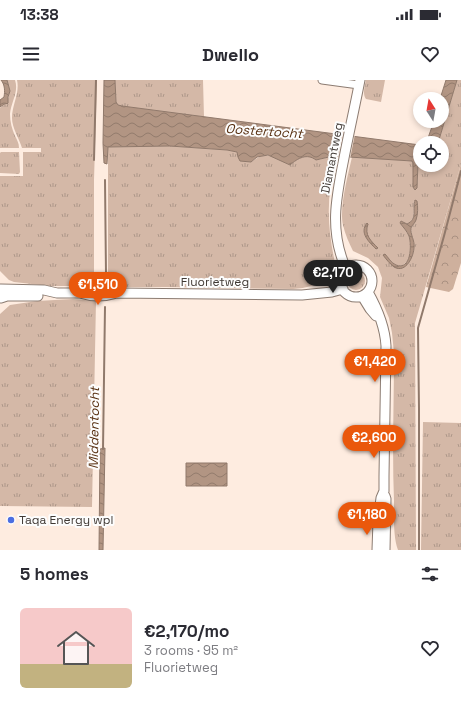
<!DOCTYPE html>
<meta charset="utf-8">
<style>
:root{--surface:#fff;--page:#f2f2f3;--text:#2b2b33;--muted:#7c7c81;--line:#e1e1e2;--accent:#ea580c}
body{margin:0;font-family:"Space Grotesk",sans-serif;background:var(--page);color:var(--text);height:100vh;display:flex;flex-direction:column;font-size:15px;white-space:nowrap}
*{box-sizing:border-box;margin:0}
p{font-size:13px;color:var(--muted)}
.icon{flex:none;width:22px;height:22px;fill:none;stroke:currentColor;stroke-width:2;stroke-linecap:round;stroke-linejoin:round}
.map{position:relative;height:470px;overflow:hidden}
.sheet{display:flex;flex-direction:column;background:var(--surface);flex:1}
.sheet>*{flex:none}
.needle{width:26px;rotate:349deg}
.controls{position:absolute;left:413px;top:12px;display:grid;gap:8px}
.controls a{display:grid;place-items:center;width:36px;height:36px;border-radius:50%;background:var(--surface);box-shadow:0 2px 6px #0003;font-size:20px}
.price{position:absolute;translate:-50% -34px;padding:0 9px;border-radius:14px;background:var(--accent);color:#fff;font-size:13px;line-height:26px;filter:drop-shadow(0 1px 2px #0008)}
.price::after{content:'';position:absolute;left:50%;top:24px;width:12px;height:9px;margin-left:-6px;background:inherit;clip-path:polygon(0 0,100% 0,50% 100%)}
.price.active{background:#222;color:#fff}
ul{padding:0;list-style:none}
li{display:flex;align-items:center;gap:12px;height:100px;padding:0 20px}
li+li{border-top:1px solid var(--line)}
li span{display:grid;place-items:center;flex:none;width:112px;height:80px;border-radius:6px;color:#555}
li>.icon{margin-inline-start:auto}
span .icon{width:48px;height:48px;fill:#fffc;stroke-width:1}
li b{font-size:17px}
h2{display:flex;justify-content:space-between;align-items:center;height:48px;padding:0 20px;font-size:17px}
.status{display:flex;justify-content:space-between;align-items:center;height:28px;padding:0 20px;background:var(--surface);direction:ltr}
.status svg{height:11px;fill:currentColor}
header{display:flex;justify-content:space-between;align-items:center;height:52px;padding:0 20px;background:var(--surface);font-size:18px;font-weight:700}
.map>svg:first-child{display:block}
.grass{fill:url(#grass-tufts);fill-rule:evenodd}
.forest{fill:url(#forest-crowns)}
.water{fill:url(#water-waves);stroke:#90796b}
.pier{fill:#feece0}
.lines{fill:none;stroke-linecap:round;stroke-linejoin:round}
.stream{stroke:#90796b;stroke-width:2}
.minor-casing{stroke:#8c7c72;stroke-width:9}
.tertiary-casing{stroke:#8c7c72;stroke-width:11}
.minor{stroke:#fff;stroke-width:7}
.tertiary{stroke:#fff;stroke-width:9}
.poi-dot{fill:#4b6ee1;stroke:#fdfdfd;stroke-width:1.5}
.labels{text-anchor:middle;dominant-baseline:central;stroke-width:4;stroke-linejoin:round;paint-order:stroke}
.street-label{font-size:12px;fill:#403934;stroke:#fdfdfd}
.poi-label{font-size:12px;fill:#403934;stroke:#fdfdfd;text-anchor:start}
.water-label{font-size:13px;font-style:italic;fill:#572f10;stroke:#fdfdfd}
</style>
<div class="status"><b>13:38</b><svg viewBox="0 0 49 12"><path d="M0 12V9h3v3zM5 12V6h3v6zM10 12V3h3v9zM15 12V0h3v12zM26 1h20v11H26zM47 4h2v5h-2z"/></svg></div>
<header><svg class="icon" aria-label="menu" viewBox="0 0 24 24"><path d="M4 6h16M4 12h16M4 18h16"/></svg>Dwello<svg class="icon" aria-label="heart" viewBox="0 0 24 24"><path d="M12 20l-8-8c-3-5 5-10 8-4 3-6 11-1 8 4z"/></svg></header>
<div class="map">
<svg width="461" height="470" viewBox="0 0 461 470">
<defs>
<pattern id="grass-tufts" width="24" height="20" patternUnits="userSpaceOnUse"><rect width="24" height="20" fill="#d4b8a7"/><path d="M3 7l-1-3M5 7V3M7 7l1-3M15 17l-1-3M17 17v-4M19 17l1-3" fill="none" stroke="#ad9789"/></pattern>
<pattern id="forest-crowns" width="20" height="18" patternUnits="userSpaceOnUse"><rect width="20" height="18" fill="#ceb09d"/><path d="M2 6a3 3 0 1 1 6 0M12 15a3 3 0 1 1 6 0" fill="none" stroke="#a99081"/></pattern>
<pattern id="water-waves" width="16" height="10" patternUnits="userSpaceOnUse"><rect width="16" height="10" fill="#b29583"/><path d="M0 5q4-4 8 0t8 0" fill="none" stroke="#927b6c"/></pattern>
</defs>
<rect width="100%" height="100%" fill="#feece0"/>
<path class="grass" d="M 7,0 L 15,0 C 19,12 11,22 10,34 C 10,42 12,49 15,56 C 17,60 19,63 19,68 L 0,68 L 0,28 C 12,19 9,13 7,0 Z
M 17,0 L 97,0 L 94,100 L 94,206 L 49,206 L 23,203 L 14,202 L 9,200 L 0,191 L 0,96 L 23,96 L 23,72 L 41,72 L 41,68 L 22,68 C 19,58 12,48 12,38 C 12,25 20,13 17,0 Z
M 115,0 L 203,0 L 204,37 L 119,26 L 117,24 L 116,22 Z
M 366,0 L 385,0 L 381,22 L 366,19 C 362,14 365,6 366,0 Z
M 457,0 L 461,0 L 461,84 L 415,243 L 416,470 L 398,470 C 393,457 394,435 394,421 C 392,372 394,323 394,273 L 392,253 L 389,238 L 380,217 L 382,198 L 378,187 L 368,178 L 353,171 C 349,163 345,154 343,145 C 339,128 348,95 352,77 L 412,81 L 413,83 L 413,107 L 415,110 L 418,100 L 418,83 L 420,82 L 420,85 L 442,85 L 442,63 L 438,63 ZM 414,121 L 417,121 C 419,134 416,139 411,149 C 413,164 417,170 408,184 C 403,186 398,189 393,186 L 385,174 C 388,178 392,183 396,185 C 411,190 412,164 409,156 C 407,151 403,147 400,143 L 401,141 L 407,144 C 416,140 413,130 414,121 Z
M 170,66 L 227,70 L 238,72 L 238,77 L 251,82 C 267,70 274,77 290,85 C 298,78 307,73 317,80 L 333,76 L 338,76 C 335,92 329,108 329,125 C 328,144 331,164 335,183 L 333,186 L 329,200 C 316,205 307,208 293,209 L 166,207 L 123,207 L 108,205 L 108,67 Z
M 1,72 L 19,72 L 20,92 L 19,94 L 0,93 L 0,73 Z
M347 201a9 9 0 1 1 18 0a9 9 0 1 1-18 0Z
M 73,219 L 96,221 L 92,427 L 0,426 L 0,234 L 10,225 L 37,221 Z
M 423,342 L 461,343 L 461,470 L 421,470 Z"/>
<path class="forest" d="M 461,84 L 461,183 L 453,209 L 449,212 L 426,207 Z"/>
<path class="water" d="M 1,0 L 7,0 L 10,11 L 8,17 L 8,23 L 7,24 L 6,23 L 0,27 L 0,20 L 4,17 C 5,11 5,5 1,0 Z
M 104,0 L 115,0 L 116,22 L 118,25 L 122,26 L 420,65 L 420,82 L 418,83 L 417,108 L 415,110 L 413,107 L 413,83 L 412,81 L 333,76 L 316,80 C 307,73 298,78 290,85 L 268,75 L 257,77 L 251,82 L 240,81 L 238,77 L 237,72 L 227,70 L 170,66 L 108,67 L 107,84 L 104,83 L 103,63 Z
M 446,0 L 457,0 L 438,63 L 426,63 L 428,58 L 434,41 L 442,41 L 442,19 L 440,19 Z
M 415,120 L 417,121 C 418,127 418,134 416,140 C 415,143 412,145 411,148 C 410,154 415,161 414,167 C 414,176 406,194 394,187 C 390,184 386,179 383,175 L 385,174 C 388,177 391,183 396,185 C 411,191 412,165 409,156 C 407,151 403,147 400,143 L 401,141 L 407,144 C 418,139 412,129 415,120 Z
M 367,143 L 368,144 C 364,155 371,161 378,168 L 376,169 C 369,162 359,153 367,143 Z
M 105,368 L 103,470 L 99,470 L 100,369 Z
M 186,383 L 227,383 L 227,406 L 186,406 Z"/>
<path class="pier" d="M 342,53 L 355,54 L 350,79 L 338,78 Z"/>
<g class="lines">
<path class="stream" d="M 94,80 L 96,0
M 105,100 L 106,194
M 103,369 L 105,227
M 419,470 L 419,329 L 418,248 L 444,156 L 461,91"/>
<defs>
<path id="minor" d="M 322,0 L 359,5"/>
<path id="tertiary" d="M340 201a16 16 0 1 1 32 0a16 16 0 1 1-32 0Z
M 346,189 C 329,150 336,118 344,78 C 349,52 355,26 360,0
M 1,209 L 44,210 L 57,213 L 80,213 L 85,211
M 368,212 C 377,228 385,247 386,266 L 384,396 L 384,411 L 381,418 L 378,441 L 377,470
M 80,213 C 92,217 104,217 117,213 L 302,215 L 332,212 L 343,209
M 362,216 L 370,229 L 376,236
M 1,218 L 7,216 L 38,216
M 385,416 L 386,419 L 385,470"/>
</defs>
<use href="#minor" class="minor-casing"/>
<use href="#tertiary" class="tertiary-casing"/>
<use href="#minor" class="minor"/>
<use href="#tertiary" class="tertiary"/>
</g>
<circle class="poi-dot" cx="11" cy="440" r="4"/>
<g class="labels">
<g class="street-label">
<text transform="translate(332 78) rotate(-79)">Diamantweg</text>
<text x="215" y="202">Fluorietweg</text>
</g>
<g class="poi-label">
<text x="19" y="440">Taqa Energy wpl</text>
</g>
<g class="water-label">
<text transform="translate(264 51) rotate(4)">Oostertocht</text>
<text transform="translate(94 348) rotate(-89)">Middentocht</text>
</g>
</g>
</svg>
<div class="controls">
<a><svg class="needle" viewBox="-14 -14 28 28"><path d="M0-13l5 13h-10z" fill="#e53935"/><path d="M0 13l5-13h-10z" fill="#7c7c81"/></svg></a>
<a><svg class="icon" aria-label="locate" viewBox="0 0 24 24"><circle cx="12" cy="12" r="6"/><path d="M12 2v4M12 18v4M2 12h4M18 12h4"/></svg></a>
</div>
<b class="price active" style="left:333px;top:214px">€2,170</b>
<b class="price" style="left:98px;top:226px">€1,510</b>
<b class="price" style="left:375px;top:303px">€1,420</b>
<b class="price" style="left:374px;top:379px">€2,600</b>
<b class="price" style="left:367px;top:456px">€1,180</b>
</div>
<section class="sheet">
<h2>5 homes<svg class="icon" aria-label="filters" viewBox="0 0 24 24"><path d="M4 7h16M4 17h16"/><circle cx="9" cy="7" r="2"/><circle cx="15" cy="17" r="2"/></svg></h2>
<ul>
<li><span style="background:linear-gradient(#f6c9c9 70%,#c2b280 0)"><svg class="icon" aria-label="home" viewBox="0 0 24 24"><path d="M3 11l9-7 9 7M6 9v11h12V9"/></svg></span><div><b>€2,170/mo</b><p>3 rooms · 95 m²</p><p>Fluorietweg</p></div><svg class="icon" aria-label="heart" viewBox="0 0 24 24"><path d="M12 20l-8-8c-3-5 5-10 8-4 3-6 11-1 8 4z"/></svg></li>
</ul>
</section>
